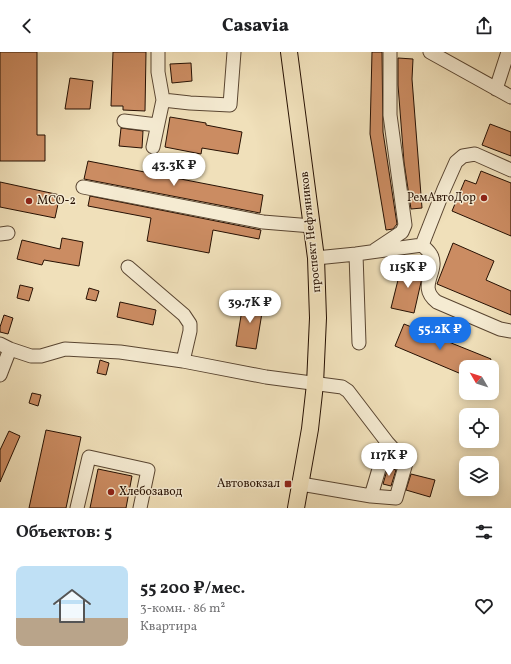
<!DOCTYPE html>
<html lang="ru">
<meta charset="utf-8">
<style>
:root{--surface:#fff;--page:#f6f6f6;--text:#202124;--muted:#757577;--accent:#1a73e8}
body{margin:0;font-family:Vollkorn,serif;background:var(--page);color:var(--text);height:100vh;display:flex;flex-direction:column;font-size:15px;white-space:nowrap}
*{box-sizing:border-box;margin:0}
p{font-size:13px;color:var(--muted)}
.icon{flex:none;width:22px;height:22px;fill:none;stroke:currentColor;stroke-width:2;stroke-linecap:round;stroke-linejoin:round}
.map{position:relative;height:456px;overflow:hidden}
.details{display:flex;flex-direction:column;background:var(--surface);flex:1}
.details>*{flex:none}
.needle{width:26px;rotate:309deg}
.tools{position:absolute;left:459px;top:308px;display:grid;gap:8px}
.tools a{display:grid;place-items:center;width:40px;height:40px;border-radius:8px;background:var(--surface);box-shadow:0 2px 10px #0003;font-size:20px}
.price{position:absolute;translate:-50% -34px;padding:0 9px;border-radius:14px;background:#fff;color:#222;font-size:13px;line-height:26px;filter:drop-shadow(0 1px 2px #0008)}
.price::after{content:'';position:absolute;left:50%;top:24px;width:12px;height:9px;margin-left:-6px;background:inherit;clip-path:polygon(0 0,100% 0,50% 100%)}
.price.active{background:var(--accent);color:#fff}
ul{padding:0;list-style:none}
li{display:flex;align-items:center;gap:12px;height:100px;padding:0 16px}
li span{display:grid;place-items:center;flex:none;width:112px;height:80px;border-radius:8px;color:#555}
li>.icon{margin-inline-start:auto}
span .icon{width:48px;height:48px;fill:#fffc;stroke-width:1}
li b{font-size:17px}
h2{display:flex;justify-content:space-between;align-items:center;height:48px;padding:0 16px;font-size:17px}
header{display:flex;justify-content:space-between;align-items:center;height:52px;padding:0 16px;background:var(--surface);font-size:18px;font-weight:800}
.map>svg:first-child{display:block}
.building{fill:#cb8c62;stroke:#271103}
.lines{fill:none;stroke-linecap:round;stroke-linejoin:round}
.minor-casing{stroke:#594531;stroke-width:15}
.major-casing{stroke:#271103;stroke-width:18}
.minor{stroke:#f5ebd2;stroke-width:13}
.major{stroke:#f0e0ba;stroke-width:16}
.poi-dot{fill:#8f2418;stroke:#f5ebd2;stroke-width:1.5}
.labels{text-anchor:middle;dominant-baseline:central;stroke-width:3;stroke-linejoin:round;paint-order:stroke}
.poi-label{font-size:12px;fill:#271103;stroke:#f5ebd2;text-anchor:end}
.street-label{font-size:12px;fill:#271103;stroke:#f5ebd2}
</style>
<header><svg class="icon" aria-label="back" viewBox="0 0 24 24"><path d="M15 5l-7 7 7 7"/></svg>Casavia<svg class="icon" aria-label="share" viewBox="0 0 24 24"><path d="M12 15V3M7 8l5-5 5 5M5 13v7h14v-7"/></svg></header>
<div class="map">
<svg width="511" height="456" viewBox="0 0 511 456">
<rect width="100%" height="100%" fill="#f0e0ba"/>
<filter id="stains"><feTurbulence type="fractalNoise" baseFrequency=".005" numOctaves="4"/><feColorMatrix values="0 0 0 0 .2 0 0 0 0 .09 0 0 0 0 .02 0 0 0 .5 -.17"/></filter>
<radialGradient id="worn" r=".72"><stop offset=".6" stop-color="#630" stop-opacity="0"/><stop offset="1" stop-color="#630" stop-opacity=".3"/></radialGradient>
<path class="building" d="M 0,0 L 37,0 L 37,83 L 45,83 L 45,109 L 0,109 Z
M 113,0 L 146,0 L 145,59 L 123,58 L 123,54 L 111,54 Z
M 372,0 L 382,0 L 383,80 L 397,172 L 393,177 L 386,178 L 370,82 Z
M 398,6 L 413,7 L 412,27 L 422,156 L 411,157 L 404,110 L 398,33 Z
M 191,11 L 192,29 L 172,31 L 170,12 Z
M 70,26 L 93,29 L 90,57 L 65,57 Z
M 170,65 L 206,71 L 206,73 L 242,80 L 238,102 L 202,96 L 201,102 L 165,95 Z
M 490,72 L 511,80 L 511,104 L 482,93 Z
M 121,76 L 143,79 L 142,96 L 119,94 Z
M 88,109 L 263,143 L 260,161 L 84,127 Z
M 481,119 L 511,131 L 511,184 L 452,159 L 465,128 L 476,132 Z
M 0,130 L 60,143 L 55,166 L 0,155 Z
M 90,144 L 261,178 L 259,187 L 213,178 L 209,201 L 147,189 L 151,166 L 88,154 Z
M 62,186 L 83,190 L 79,214 L 44,208 L 42,213 L 17,207 L 22,188 L 60,197 Z
M 453,191 L 494,209 L 486,228 L 511,239 L 511,263 L 437,232 Z
M 402,212 L 424,217 L 414,261 L 391,256 Z
M 20,233 L 33,236 L 29,249 L 17,246 Z
M 89,236 L 99,239 L 96,249 L 86,247 Z
M 244,246 L 264,249 L 256,297 L 236,294 Z
M 120,250 L 156,258 L 153,273 L 117,265 Z
M 4,263 L 13,266 L 8,282 L 0,280 L 0,275 Z
M 404,272 L 491,307 L 488,315 L 466,315 L 466,324 L 395,294 Z
M 100,308 L 109,311 L 106,323 L 97,321 Z
M 32,341 L 41,343 L 38,354 L 29,351 Z
M 46,378 L 81,385 L 66,456 L 29,456 Z
M 9,379 L 20,384 L 0,430 L 0,398 Z
M 388,415 L 396,418 L 391,434 L 383,432 Z
M 98,417 L 132,424 L 126,456 L 90,456 Z
M 411,422 L 435,428 L 430,445 L 406,438 Z"/>
<g class="lines">
<defs>
<path id="minor" d="M 430,0 L 511,45
M 496,37 L 508,0
M 163,48 L 190,51 L 230,53 L 234,0
M 124,69 L 157,73
M 153,95 L 163,48 L 158,20 L 158,0
M 83,135 L 263,170 L 312,174
M 0,182 L 8,181
M 422,193 L 444,137 L 456,110 L 463,104 L 475,102 L 511,118
M 375,198 L 402,180 L 405,173 L 390,63 L 390,0
M 356,202 L 359,291
M 316,206 L 356,202 L 422,193 C 425,196 429,199 431,203 C 440,219 416,234 437,250 L 500,277 L 511,279
M 128,215 L 184,263 L 190,272 L 190,279 L 183,309
M 0,292 L 10,297 L 31,304 L 41,304 L 65,297 L 120,300 L 183,309 L 266,325 L 342,335 L 348,339 L 387,390 L 371,444 L 301,432
M 0,323 L 10,297
M 371,444 L 396,446 L 406,411 L 387,390
M 77,456 L 89,405 L 148,418 L 140,456"/>
<path id="major" d="M 289,0 L 316,206 L 318,266 L 315,332 L 310,377 L 296,456"/>
</defs>
<use href="#minor" class="minor-casing"/>
<use href="#major" class="major-casing"/>
<use href="#minor" class="minor"/>
<use href="#major" class="major"/>
</g>
<g class="poi-dot">
<circle cx="484" cy="146" r="4"/>
<circle cx="29" cy="149" r="4"/>
<rect x="284" y="428" width="8" height="8" rx="2"/>
<circle cx="111" cy="440" r="4"/>
</g>
<g class="labels">
<g class="poi-label">
<text x="476" y="146">РемАвтоДор</text>
<text x="37" y="149" text-anchor="start">МСО-2</text>
<text x="280" y="432">Автовокзал</text>
<text x="119" y="440" text-anchor="start">Хлебозавод</text>
</g>
<g class="street-label">
<text transform="translate(311 180) rotate(-96)">проспект Нефтяников</text>
</g>
</g>
<rect width="100%" height="100%" filter="url(#stains)"/>
<rect width="100%" height="100%" fill="url(#worn)"/>
</svg>
<div class="tools">
<a><svg class="needle" viewBox="-14 -14 28 28"><path d="M0-13l5 13h-10z" fill="#e53935"/><path d="M0 13l5-13h-10z" fill="#757577"/></svg></a>
<a><svg class="icon" aria-label="locate" viewBox="0 0 24 24"><circle cx="12" cy="12" r="6"/><path d="M12 2v4M12 18v4M2 12h4M18 12h4"/></svg></a>
<a><svg class="icon" aria-label="layers" viewBox="0 0 24 24"><path d="M12 4l9 5-9 5-9-5zM3 14l9 5 9-5"/></svg></a>
</div>
<b class="price" style="left:174px;top:135px">43.3K ₽</b>
<b class="price" style="left:408px;top:237px">115K ₽</b>
<b class="price" style="left:250px;top:272px">39.7K ₽</b>
<b class="price active" style="left:440px;top:299px">55.2K ₽</b>
<b class="price" style="left:389px;top:425px">117K ₽</b>
</div>
<section class="details">
<h2>Объектов: 5<svg class="icon" aria-label="filters" viewBox="0 0 24 24"><path d="M4 7h16M4 17h16"/><circle cx="9" cy="7" r="2"/><circle cx="15" cy="17" r="2"/></svg></h2>
<ul>
<li><span style="background:linear-gradient(#bfe0f5 65%,#b9a48a 0)"><svg class="icon" aria-label="home" viewBox="0 0 24 24"><path d="M3 11l9-7 9 7M6 9v11h12V9"/></svg></span><div><b>55 200 ₽/мес.</b><p>3-комн. · 86 m²</p><p>Квартира</p></div><svg class="icon" aria-label="heart" viewBox="0 0 24 24"><path d="M12 20l-8-8c-3-5 5-10 8-4 3-6 11-1 8 4z"/></svg></li>
</ul>
</section>
